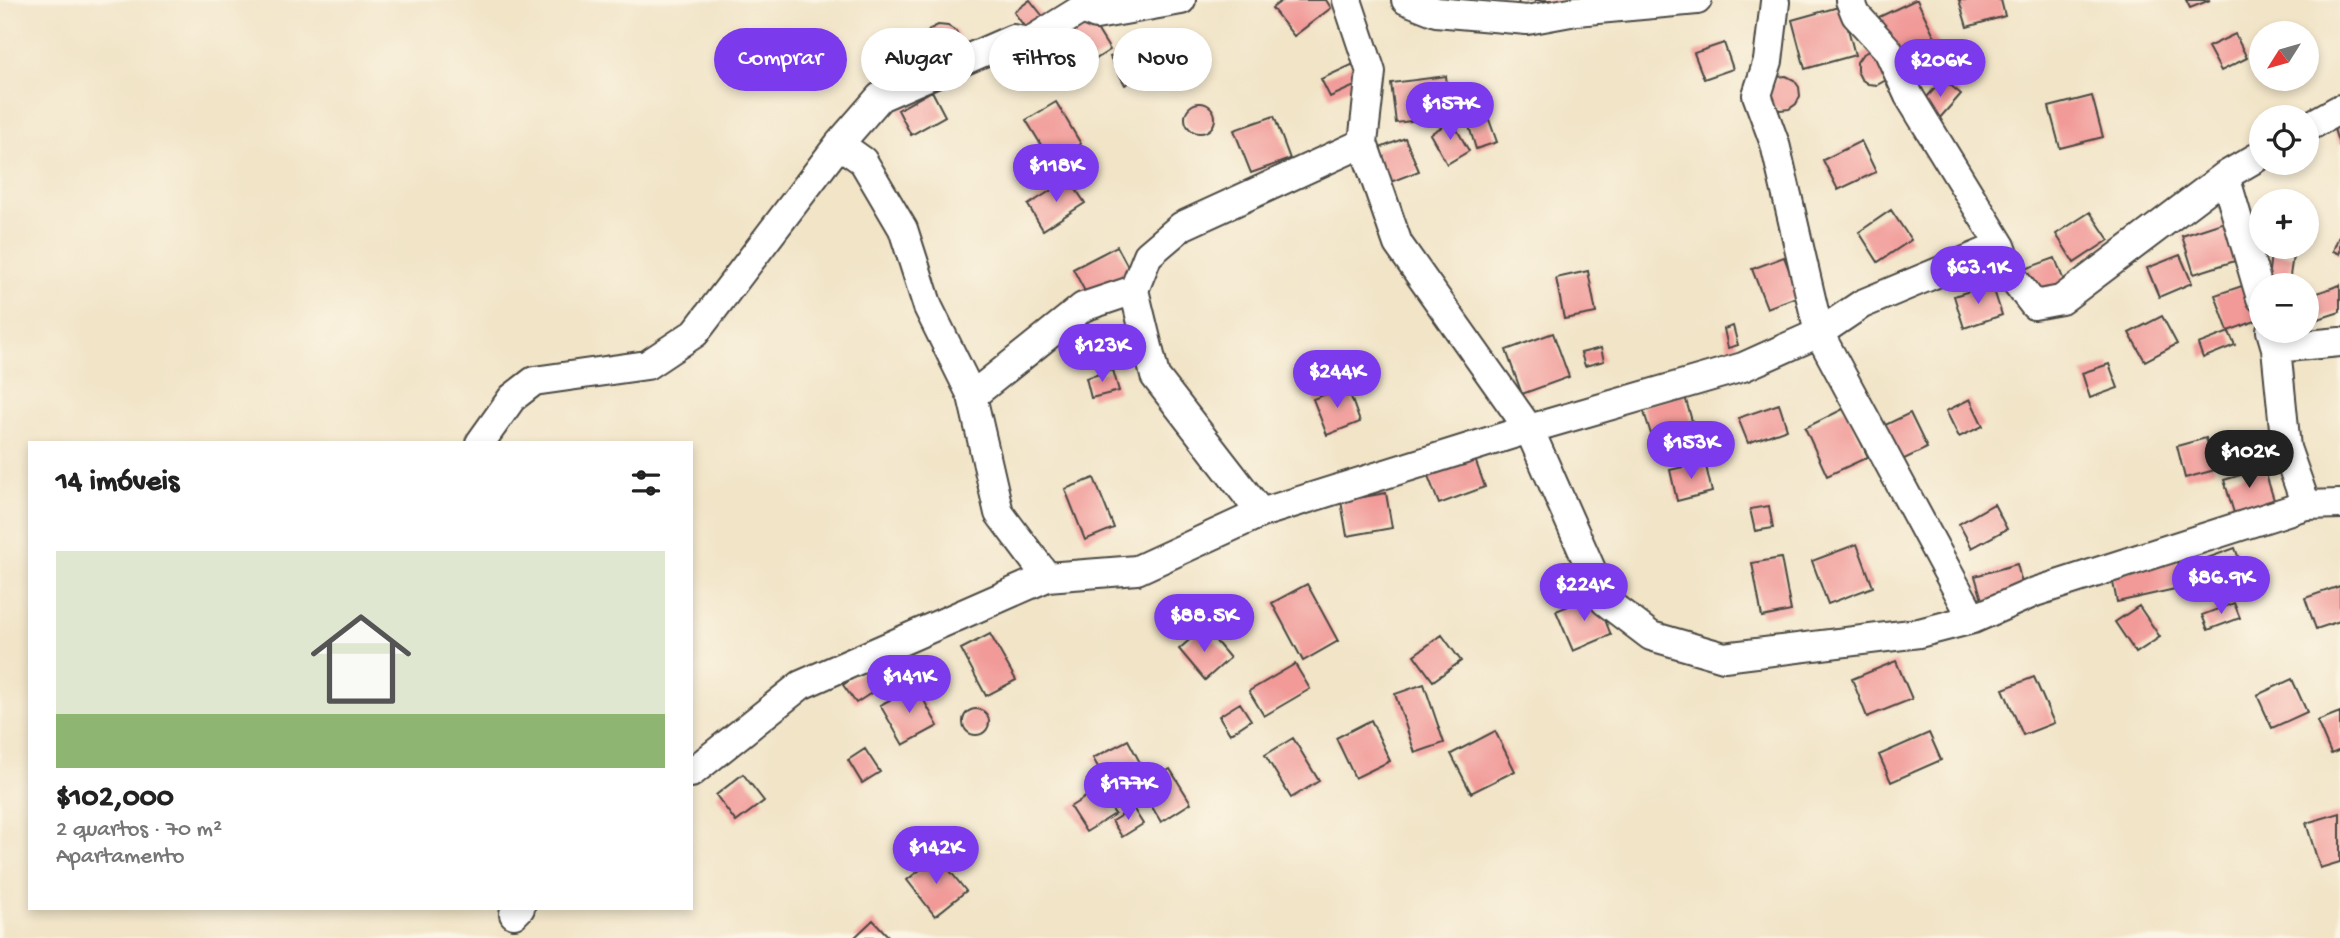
<!DOCTYPE html>
<html lang="pt">
<meta charset="utf-8">
<style>
:root{--surface:#fff;--page:#f6f6f6;--text:#222;--muted:#767676;--accent:#7c3aed}
body{margin:0;font-family:"Gochi Hand",sans-serif;background:var(--page);color:var(--text);height:100vh;display:flex;flex-direction:column;font-size:26px;white-space:nowrap}
*{box-sizing:border-box;margin:0}
p{font-size:23px;color:var(--muted)}
.icon{flex:none;width:38px;height:38px;fill:none;stroke:currentColor;stroke-width:2;stroke-linecap:round;stroke-linejoin:round}
.map{position:relative;flex:1;overflow:hidden}
.details{position:absolute;left:28px;top:441px;width:665px;height:469px;display:flex;flex-direction:column;background:var(--surface);border-radius:0px;box-shadow:0 4px 10px #0003}
.details>*{flex:none}
.hud{position:absolute;left:714px;top:28px;width:665px;height:63px;display:flex;gap:14px}
.needle{width:46px;rotate:233deg}
.controls{position:absolute;left:2249px;top:21px;display:grid;gap:14px}
.controls a{display:grid;place-items:center;width:70px;height:70px;border-radius:50%;background:var(--surface);box-shadow:0 4px 10px #0003;font-size:35px}
.price{position:absolute;translate:-50% -60px;padding:0 16px;border-radius:24px;background:var(--accent);color:#fff;font-size:23px;line-height:46px;filter:drop-shadow(0 2px 4px #0008)}
.price::after{content:'';position:absolute;left:50%;top:42px;width:21px;height:16px;margin-left:-10px;background:inherit;clip-path:polygon(0 0,100% 0,50% 100%)}
.price.on{background:#222;color:#fff}
ul{padding:0;list-style:none}
li{display:grid;align-content:center;gap:14px;height:371px;padding:0 28px}
li span{display:grid;place-items:center;height:217px;border-radius:0px;color:#555}
li>.icon{margin-inline-start:auto}
span .icon{width:126px;height:126px;fill:#fffc;stroke-width:1}
li b{font-size:30px}
h2{display:flex;justify-content:space-between;align-items:center;height:84px;padding:0 28px;font-size:30px}
.tag{padding:0 24px;border-radius:32px;background:var(--surface);box-shadow:0 4px 10px #0003;font-size:24px;line-height:63px}
.tag.on{background:var(--accent);color:#fff}
.map>svg:first-child{display:block}
.building{fill:#f19a98}
.lines{fill:none;stroke-linecap:round;stroke-linejoin:round}
.street-casing{stroke:#494742;stroke-width:32}
.street{stroke:#fff;stroke-width:28}
</style>
<div class="map">
<svg width="2340" height="938" viewBox="0 0 2340 938">
<rect width="100%" height="100%" fill="#fcf5e5"/>
<filter id="ink" filterUnits="userSpaceOnUse"><feTurbulence type="fractalNoise" baseFrequency=".0143" numOctaves="2"/><feDisplacementMap in="SourceGraphic" scale="14" xChannelSelector="R" yChannelSelector="G"/><feConvolveMatrix kernelMatrix="1 2 1 2 8 2 1 2 1" color-interpolation-filters="sRGB"/></filter>
<filter id="wash" filterUnits="userSpaceOnUse"><feTurbulence type="fractalNoise" baseFrequency=".00686" numOctaves="4" result="noise"/><feDisplacementMap in="SourceGraphic" scale="28" xChannelSelector="R" yChannelSelector="G"/><feGaussianBlur stdDeviation="1.57" result="paint"/><feColorMatrix in="noise" values="0 0 0 0 0 0 0 0 0 0 0 0 0 0 0 0 0 1.4 0 .05"/><feComposite in="paint" operator="in"/></filter>
<g filter="url(#wash)">
<rect width="100%" height="100%" fill="#f1e4c7"/>
<g id="blocks">
<path class="building" d="M 1030,0 L 1049,24 L 1032,37 L 1014,12 Z
M 1283,0 L 1326,0 L 1331,8 L 1294,36 L 1272,8 Z
M 1518,0 L 1558,0 L 1560,9 L 1521,16 Z
M 1915,0 L 1917,0 L 1947,62 L 1908,80 L 1879,17 Z
M 1959,0 L 2001,0 L 2005,16 L 1967,27 Z
M 2186,0 L 2210,0 L 2190,8 Z
M 1842,6 L 1855,55 L 1805,69 L 1792,20 Z
M 1089,16 L 1110,50 L 1068,77 L 1047,43 Z
M 938,25 L 948,26 L 956,31 L 960,39 L 959,48 L 937,60 L 929,54 L 924,46 L 925,37 L 930,29 Z
M 2235,34 L 2247,58 L 2221,71 L 2208,47 Z
M 1148,37 L 1163,65 L 1125,85 L 1110,57 Z
M 1724,43 L 1733,69 L 1704,79 L 1694,53 Z
M 1870,50 L 1890,73 L 1886,80 L 1877,85 L 1868,84 L 1861,79 L 1857,71 L 1857,62 L 1862,55 Z
M 1358,62 L 1366,81 L 1330,97 L 1321,79 Z
M 1446,76 L 1451,116 L 1396,123 L 1391,83 Z
M 1786,76 L 1794,80 L 1799,87 L 1800,96 L 1796,104 L 1789,109 L 1780,110 L 1772,107 L 1767,99 L 1777,77 Z
M 1943,79 L 1961,94 L 1938,120 L 1920,105 Z
M 932,91 L 945,116 L 911,135 L 898,110 Z
M 2092,96 L 2103,137 L 2060,148 L 2049,107 Z
M 1056,102 L 1081,144 L 1051,161 L 1026,120 Z
M1185 118a15 15 0 1 1 30 0a15 15 0 1 1-30 0Z
M 1487,114 L 1497,142 L 1476,149 L 1467,120 Z
M 1274,116 L 1290,159 L 1251,173 L 1234,130 Z
M 2340,117 L 2340,144 L 2339,145 L 2331,119 Z
M 1452,121 L 1469,151 L 1447,164 L 1430,134 Z
M 1405,138 L 1419,171 L 1388,183 L 1375,150 Z
M 1861,141 L 1876,172 L 1838,190 L 1823,160 Z
M 1069,179 L 1085,203 L 1043,230 L 1028,205 Z
M 1891,210 L 1911,240 L 1878,262 L 1859,232 Z
M 2090,212 L 2109,240 L 2074,263 L 2056,234 Z
M 2228,221 L 2241,259 L 2194,274 L 2182,236 Z
M 2340,233 L 2340,254 L 2333,251 Z
M 1117,246 L 1133,276 L 1089,299 L 1073,269 Z
M 2271,253 L 2293,256 L 2289,282 L 2268,280 Z
M 2180,255 L 2192,283 L 2159,297 L 2147,268 Z
M 1784,257 L 1799,296 L 1767,308 L 1752,269 Z
M 2055,258 L 2067,289 L 2034,301 L 2022,270 Z
M 1588,271 L 1596,313 L 1564,319 L 1556,278 Z
M 1992,284 L 2002,315 L 1964,328 L 1954,296 Z
M 2245,285 L 2258,320 L 2228,331 L 2215,295 Z
M 2340,285 L 2340,312 L 2309,322 L 2306,314 L 2306,297 Z
M 2162,316 L 2177,344 L 2145,361 L 2129,333 Z
M 1733,326 L 1738,345 L 1728,348 L 1724,329 Z
M 2229,332 L 2235,345 L 2203,358 L 2198,344 Z
M 1553,333 L 1569,377 L 1522,394 L 1506,350 Z
M 1601,348 L 1604,361 L 1585,366 L 1581,353 Z
M 2109,364 L 2118,388 L 2090,398 L 2082,373 Z
M 1113,370 L 1119,391 L 1091,398 L 1086,378 Z
M 1347,386 L 1360,422 L 1327,435 L 1313,399 Z
M 1684,393 L 1692,421 L 1651,434 L 1642,406 Z
M 1970,399 L 1983,426 L 1959,437 L 1946,411 Z
M 1779,404 L 1787,429 L 1748,443 L 1738,418 Z
M 1845,408 L 1868,457 L 1827,476 L 1805,428 Z
M 1910,413 L 1927,448 L 1894,464 L 1877,429 Z
M 2206,438 L 2215,470 L 2185,478 L 2177,446 Z
M 1472,451 L 1485,487 L 1439,504 L 1425,468 Z
M 1705,462 L 1712,492 L 1677,501 L 1670,470 Z
M 2264,468 L 2274,500 L 2234,513 L 2224,480 Z
M 1094,478 L 1114,528 L 1085,540 L 1065,489 Z
M 1386,493 L 1392,528 L 1347,536 L 1341,501 Z
M 1994,504 L 2007,529 L 1972,548 L 1959,524 Z
M 1769,506 L 1773,528 L 1755,531 L 1750,509 Z
M 1857,544 L 1873,587 L 1828,604 L 1812,561 Z
M 2235,548 L 2249,586 L 2212,599 L 2199,561 Z
M 1781,558 L 1791,611 L 1762,617 L 1752,563 Z
M 2177,558 L 2184,587 L 2117,602 L 2111,573 Z
M 2017,564 L 2024,591 L 1983,603 L 1975,576 Z
M 1307,584 L 1338,641 L 1303,661 L 1272,603 Z
M 2340,586 L 2340,621 L 2316,629 L 2305,598 Z
M 1595,595 L 1611,635 L 1573,651 L 1556,611 Z
M 2234,603 L 2240,618 L 2208,630 L 2202,615 Z
M 2139,606 L 2160,637 L 2136,653 L 2115,622 Z
M 1204,627 L 1230,658 L 1205,680 L 1179,649 Z
M 990,634 L 1016,680 L 986,696 L 961,649 Z
M 1442,635 L 1461,661 L 1433,681 L 1414,655 Z
M 1896,661 L 1912,699 L 1867,717 L 1852,679 Z
M 1295,664 L 1310,689 L 1264,716 L 1249,691 Z
M 866,669 L 879,688 L 856,703 L 843,685 Z
M 2034,677 L 2054,723 L 2023,735 L 2003,689 Z
M 2292,679 L 2307,712 L 2272,728 L 2257,695 Z
M 1424,684 L 1444,743 L 1415,753 L 1395,694 Z
M 916,686 L 938,726 L 903,745 L 880,705 Z
M 1240,703 L 1251,720 L 1230,734 L 1219,716 Z
M963 722a13 13 0 1 1 26 0a13 13 0 1 1-26 0Z
M 2340,712 L 2340,750 L 2331,754 L 2317,721 Z
M 1371,720 L 1390,761 L 1355,778 L 1336,738 Z
M 1495,731 L 1515,771 L 1471,793 L 1451,754 Z
M 1929,733 L 1941,760 L 1891,782 L 1879,755 Z
M 1293,738 L 1319,781 L 1291,798 L 1265,755 Z
M 1128,740 L 1144,770 L 1110,789 L 1093,758 Z
M 865,749 L 880,772 L 862,783 L 848,760 Z
M 1170,769 L 1191,803 L 1161,822 L 1140,787 Z
M 743,774 L 764,801 L 736,822 L 716,795 Z
M 1098,789 L 1115,814 L 1086,832 L 1070,807 Z
M 1133,808 L 1143,824 L 1122,837 L 1112,821 Z
M 2340,813 L 2340,862 L 2320,868 L 2306,823 Z
M 938,856 L 966,891 L 935,916 L 907,880 Z
M 873,920 L 890,938 L 854,938 Z"/>
</g>
</g>
<g filter="url(#ink)">
<use href="#blocks" fill-opacity="0" stroke="#494742" stroke-width="2"/>
<g class="lines">
<defs>
<path id="street" d="M 1347,0 L 1371,72 L 1363,143 L 1398,244 L 1529,429 L 1605,601 L 1651,636 L 1724,657 L 1919,633 L 1973,619 L 2035,592 L 2306,505 L 2340,504
M 1406,0 L 1436,12 L 1527,20 L 1576,11 L 1697,0
M 1850,0 L 1856,15 L 1888,50 L 1909,96 L 2001,246 L 2013,278 L 2034,305 L 2061,300 L 2225,176 L 2261,155
M 1775,2 L 1768,61 L 1757,95 L 1775,144 L 1819,333 L 1973,619
M 2306,128 L 2340,109
M 839,144 L 880,97 L 1013,39 L 1029,42 L 1082,9 L 1096,15 L 1181,0
M 2225,176 L 2261,298
M 1134,290 L 1155,376 L 1261,513
M 2271,331 L 2276,348 L 2286,448 L 2306,505
M 2276,348 L 2340,342
M 972,396 L 1083,307 L 1134,290 L 1148,255 L 1182,226 L 1363,143
M 480,443 L 512,398 L 534,381 L 647,365 L 695,333 L 839,144 L 863,161 L 903,229 L 928,307 L 972,396 L 999,513 L 1047,577
M 691,773 L 801,685 L 1047,577 L 1137,570 L 1261,513 L 1529,429 L 1743,367 L 1819,333 L 1862,304 L 2001,246
M 514,914 L 520,908"/>
</defs>
<use href="#street" class="street-casing"/>
<use href="#street" class="street"/>
</g>
</g>
</svg>
<div class="controls">
<a><svg class="needle" viewBox="-14 -14 28 28"><path d="M0-13l5 13h-10z" fill="#e53935"/><path d="M0 13l5-13h-10z" fill="#767676"/></svg></a>
<a><svg class="icon" aria-label="locate" viewBox="0 0 24 24"><circle cx="12" cy="12" r="6"/><path d="M12 2v4M12 18v4M2 12h4M18 12h4"/></svg></a>
<a>+</a>
<a>−</a>
</div>
<b class="price" style="left:1940px;top:99px">$206K</b>
<b class="price" style="left:1450px;top:142px">$157K</b>
<b class="price" style="left:1056px;top:204px">$118K</b>
<b class="price" style="left:1978px;top:306px">$63.1K</b>
<b class="price" style="left:1102px;top:384px">$123K</b>
<b class="price" style="left:1337px;top:410px">$244K</b>
<b class="price" style="left:1691px;top:481px">$153K</b>
<b class="price on" style="left:2249px;top:490px">$102K</b>
<b class="price" style="left:2221px;top:616px">$86.9K</b>
<b class="price" style="left:1584px;top:623px">$224K</b>
<b class="price" style="left:1204px;top:654px">$88.5K</b>
<b class="price" style="left:909px;top:715px">$141K</b>
<b class="price" style="left:1128px;top:822px">$177K</b>
<b class="price" style="left:936px;top:886px">$142K</b>
<div class="hud">
<a class="tag on">Comprar</a>
<a class="tag">Alugar</a>
<a class="tag">Filtros</a>
<a class="tag">Novo</a>
</div>
<section class="details">
<h2>14 imóveis<svg class="icon" aria-label="filters" viewBox="0 0 24 24"><path d="M4 7h16M4 17h16"/><circle cx="9" cy="7" r="2"/><circle cx="15" cy="17" r="2"/></svg></h2>
<ul>
<li><span style="background:linear-gradient(#dfe7d0 75%,#8fb573 0)"><svg class="icon" aria-label="home" viewBox="0 0 24 24"><path d="M3 11l9-7 9 7M6 9v11h12V9"/></svg></span><div><b>$102,000</b><p>2 quartos · 70 m²</p><p>Apartamento</p></div></li>
</ul>
</section>
</div>
